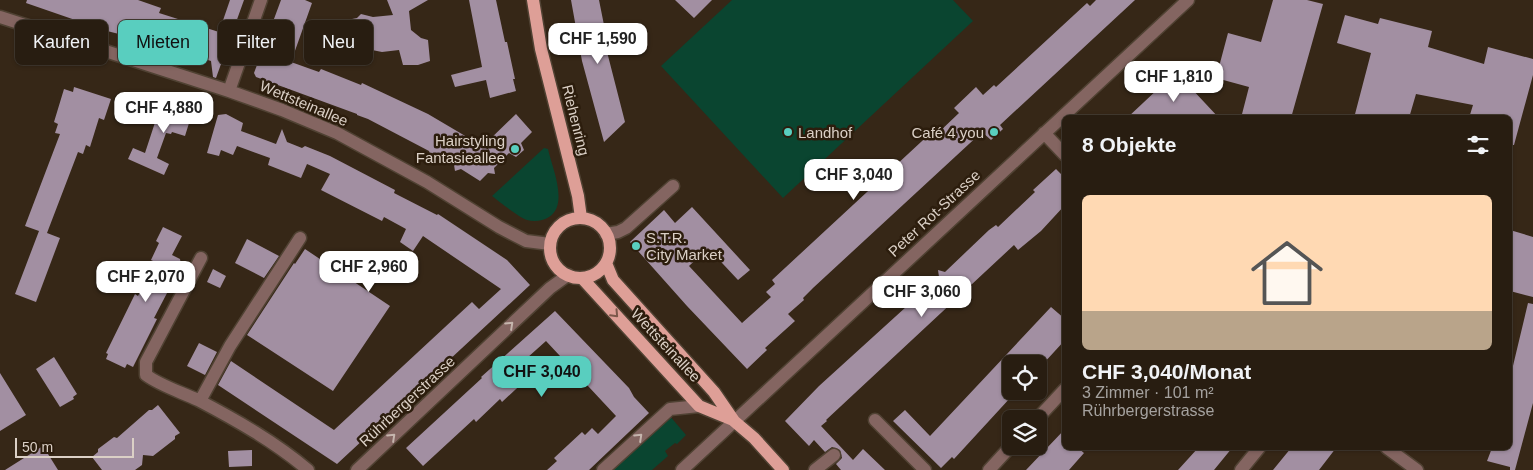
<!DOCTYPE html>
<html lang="de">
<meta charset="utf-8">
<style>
:root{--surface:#281d11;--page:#342a1f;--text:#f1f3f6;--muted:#a5a29f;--line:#443b31;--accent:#59cebf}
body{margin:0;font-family:Helvetica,sans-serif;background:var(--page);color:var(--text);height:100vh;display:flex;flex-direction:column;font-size:19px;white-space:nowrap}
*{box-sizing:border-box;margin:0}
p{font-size:16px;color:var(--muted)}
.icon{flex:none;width:28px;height:28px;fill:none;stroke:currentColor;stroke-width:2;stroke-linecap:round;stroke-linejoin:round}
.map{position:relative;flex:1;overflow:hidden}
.side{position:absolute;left:1062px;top:115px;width:450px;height:335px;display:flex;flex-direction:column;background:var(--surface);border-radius:8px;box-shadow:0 1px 4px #0004,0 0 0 1px var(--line)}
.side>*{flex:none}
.banner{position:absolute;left:15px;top:20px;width:475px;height:45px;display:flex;gap:10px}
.fabs{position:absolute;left:1002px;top:355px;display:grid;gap:10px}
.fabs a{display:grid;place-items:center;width:45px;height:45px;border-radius:8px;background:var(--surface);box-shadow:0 1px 4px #0004,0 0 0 1px var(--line);font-size:25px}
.scale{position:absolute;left:15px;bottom:12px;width:119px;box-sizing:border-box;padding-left:5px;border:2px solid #dbd0c6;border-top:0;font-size:14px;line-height:18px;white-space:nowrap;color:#dbd0c6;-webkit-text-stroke:4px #2c1d0d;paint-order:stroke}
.price{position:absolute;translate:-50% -42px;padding:0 11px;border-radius:10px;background:#fff;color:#222;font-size:16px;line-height:32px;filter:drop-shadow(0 1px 2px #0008)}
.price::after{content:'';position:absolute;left:50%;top:30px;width:15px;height:11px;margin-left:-8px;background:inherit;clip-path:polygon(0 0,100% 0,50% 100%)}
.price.active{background:var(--accent);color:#111}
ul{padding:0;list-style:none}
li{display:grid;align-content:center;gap:10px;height:265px;padding:0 20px}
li+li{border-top:1px solid var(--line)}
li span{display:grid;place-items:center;height:155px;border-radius:8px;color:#555}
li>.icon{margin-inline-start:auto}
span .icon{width:90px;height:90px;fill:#fffc;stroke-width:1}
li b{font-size:21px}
h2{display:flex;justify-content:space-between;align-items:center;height:60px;padding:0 20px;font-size:21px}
.chip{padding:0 18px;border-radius:8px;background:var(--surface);box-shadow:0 1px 4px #0004,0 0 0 1px var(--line);font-size:18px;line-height:45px}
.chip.active{background:var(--accent);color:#111}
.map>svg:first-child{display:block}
.green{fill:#0a4530}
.building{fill:#a28fa2}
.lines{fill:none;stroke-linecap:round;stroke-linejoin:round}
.minor-casing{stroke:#504233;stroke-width:15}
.major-casing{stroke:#504233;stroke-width:15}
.minor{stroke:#846561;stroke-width:12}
.major{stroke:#de9f97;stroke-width:12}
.oneway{stroke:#7c584b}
.oneway2{stroke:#c5b5ad}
.poi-dot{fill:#59cebf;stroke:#2c1d0d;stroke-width:2}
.labels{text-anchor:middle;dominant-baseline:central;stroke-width:5;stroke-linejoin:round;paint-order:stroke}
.street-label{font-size:15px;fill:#dbd0c6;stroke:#2c1d0d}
.poi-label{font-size:15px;fill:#dbd0c6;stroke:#2c1d0d;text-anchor:start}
</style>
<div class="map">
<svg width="1533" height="470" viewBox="0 0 1533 470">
<rect width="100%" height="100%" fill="#362717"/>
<path class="green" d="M 732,0 L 953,0 L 973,21 L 783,198 L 661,66 Z
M 544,148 L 548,149 C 552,168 569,204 549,217 C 543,221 534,222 527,220 C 518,217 500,202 492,196 Z
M 669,415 L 686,435 L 677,444 L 675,443 L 665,451 L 668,456 L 652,470 L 608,470 Z"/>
<path class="building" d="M 27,0 L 138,0 L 161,8 L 159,13 L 219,32 L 230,0 L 244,0 L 216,78 L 213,77 L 211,61 L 150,41 L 147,43 L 131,38 L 127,28 L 119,34 L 107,31 L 26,3 Z
M 281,0 L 305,0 L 312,3 L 291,62 L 319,72 L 321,69 L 361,85 L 362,83 L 428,114 L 489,150 L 486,143 L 516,114 L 532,132 L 521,143 L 524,150 L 516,157 L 509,153 L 494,168 L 495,174 L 488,173 L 480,181 L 461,169 L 455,171 L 454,165 L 436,155 L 431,157 L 429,151 L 368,119 L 357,115 L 357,114 L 256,77 L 254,73 Z
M 387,0 L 428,0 L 409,11 L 411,30 L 421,38 L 428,40 L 430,61 L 418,65 L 403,65 L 399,50 L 382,52 L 367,49 L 351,40 L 340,40 L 342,21 L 357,18 L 361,14 L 373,17 L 393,15 Z
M 469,0 L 496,0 L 505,42 L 507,42 L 515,79 L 513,79 L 516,91 L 490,98 L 486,80 L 455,87 L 451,75 L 482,67 Z
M 571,0 L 599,0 L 605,30 L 609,29 L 612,42 L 605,44 L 625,122 L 604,142 L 582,61 Z
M 675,0 L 712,0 L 694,18 Z
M 1096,0 L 1135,0 L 1000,125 L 1003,129 L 991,140 L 982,132 L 813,288 L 803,298 L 804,300 L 788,314 L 795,321 L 765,348 L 767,350 L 747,369 L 687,306 L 630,242 L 664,210 L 675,223 L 692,207 L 750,270 L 738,280 L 708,248 L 689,266 L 742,323 L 771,297 L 766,292 L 775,284 L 772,280 L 935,129 L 938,133 L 959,113 L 954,108 L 976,87 L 983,95 L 994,85 L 996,87 L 1087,3 L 1090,6 Z
M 1273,0 L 1307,0 L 1323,4 L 1291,118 L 1241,118 L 1249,87 L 1216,78 L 1228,33 L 1261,42 Z
M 1345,15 L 1378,24 L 1380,18 L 1432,31 L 1428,47 L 1484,64 L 1488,47 L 1533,59 L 1533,75 L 1514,145 L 1510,145 L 1510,118 L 1469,118 L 1473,105 L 1416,94 L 1409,118 L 1354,118 L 1371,53 L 1337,43 Z
M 1176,72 L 1219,118 L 1127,118 Z
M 74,87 L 111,99 L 104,120 L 99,118 L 90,147 L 86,145 L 83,154 L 78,152 L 47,233 L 60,238 L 36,302 L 15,294 L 39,231 L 25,226 L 60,134 L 55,133 L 58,124 L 54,122 L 64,89 L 73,92 Z
M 163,98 L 194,107 L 185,136 L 172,132 L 171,134 L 166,133 L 157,158 L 169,164 L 164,175 L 128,159 L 133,148 L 145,153 Z
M 226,114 L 243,123 L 241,131 L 276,144 L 282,129 L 287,142 L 302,148 L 305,146 L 330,156 L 395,190 L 394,193 L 437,215 L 438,214 L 507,260 L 530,285 L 337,464 L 218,385 L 231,361 L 334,430 L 472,302 L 479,309 L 501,289 L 423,236 L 413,251 L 400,242 L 406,229 L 384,217 L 382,221 L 321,190 L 330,174 L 307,164 L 301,178 L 268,165 L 270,158 L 237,146 L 233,155 L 221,150 L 219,156 L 207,153 L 218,115 Z
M 1056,169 L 1065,178 L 1065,205 L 1041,231 L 1018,250 L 1014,245 L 826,420 L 827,421 L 821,426 L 853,460 L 863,449 L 885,470 L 841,470 L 836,464 L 842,458 L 840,450 L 832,447 L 825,452 L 814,440 L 809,446 L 785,421 L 819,386 L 939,277 L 938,270 L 945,272 L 989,230 L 996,225 L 998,227 L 1035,192 L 1033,190 Z
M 163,227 L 182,236 L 172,255 L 180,259 L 182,270 L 178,272 L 154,318 L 157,319 L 133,367 L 127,364 L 125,368 L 106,359 L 108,354 L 106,353 L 135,294 L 138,296 L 155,262 L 151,260 L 159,243 L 156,241 Z
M 1510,230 L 1533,237 L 1533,297 L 1510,291 Z
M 247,239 L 279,256 L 264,278 L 235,263 Z
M 305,249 L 390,306 L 333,391 L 247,335 L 294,263 L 295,264 Z
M 213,269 L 226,276 L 220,288 L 207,282 Z
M 1528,303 L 1533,304 L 1533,403 L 1515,470 L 1510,470 L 1510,467 L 1487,461 L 1492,448 L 1510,448 L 1510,369 L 1512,370 Z
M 1051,307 L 1065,319 L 1065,340 L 1043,364 L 1011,364 L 1011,397 L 954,459 L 952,457 L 941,468 L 893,421 L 905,410 L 930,436 Z
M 555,311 L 629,388 L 634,397 L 649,413 L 589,470 L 547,470 L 557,461 L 554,458 L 582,432 L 585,435 L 592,428 L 598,434 L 616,416 L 546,341 L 527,358 L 535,367 L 528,373 L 530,376 L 502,402 L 500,399 L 476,422 L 474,419 L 423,466 L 406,448 L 482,378 L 481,377 Z
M 199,343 L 217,352 L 205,375 L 187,366 Z
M 54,357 L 77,394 L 73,397 L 74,399 L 60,407 L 36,369 Z
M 0,373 L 26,415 L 0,431 Z
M 158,405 L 180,433 L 175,436 L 175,439 L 153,456 L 143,455 L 142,465 L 135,470 L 102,470 L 92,457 L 98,452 L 98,449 L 114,437 L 117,438 L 149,410 L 152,410 Z
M 1065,429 L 1065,448 L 1078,448 L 1084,453 L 1069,470 L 1026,470 Z
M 43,446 L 58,470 L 5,470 Z
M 1198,448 L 1232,448 L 1214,470 L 1178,470 Z
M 1291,448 L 1336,448 L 1319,470 L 1273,470 Z
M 252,450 L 252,466 L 229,467 L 228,451 Z"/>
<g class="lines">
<defs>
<path id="minor" d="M 0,17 L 229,91 L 282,110 L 337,133 L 427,182 L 499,227 L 526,241 L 550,244
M 229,91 L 261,0
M 1044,133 L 1065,155
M 606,234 L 618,232 L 626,228 L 673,186
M 201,258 L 146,362 L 146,375 C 161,386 181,392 198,400 C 236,420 275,442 308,470
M 200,401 L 230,346 L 300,238
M 1037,419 L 1065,389
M 875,420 L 925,470
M 1387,448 L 1417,470
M 357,470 L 550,288 L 568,275
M 603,470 L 670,409 L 699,406
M 682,470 L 1188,0
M 815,470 L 834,455
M 989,470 L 1011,446
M 1241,470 L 1259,448"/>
<path id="major" d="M 533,0 L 541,49 L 578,196 L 581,218
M550 248a30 30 0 1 1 60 0a30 30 0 1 1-60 0Z
M 606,263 L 613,280 L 714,392 L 734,421 L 754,438 L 783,470
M 582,278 L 699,406 L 733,420"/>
</defs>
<use href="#minor" class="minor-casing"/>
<use href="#major" class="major-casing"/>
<use href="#minor" class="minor"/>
<use href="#major" class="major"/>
</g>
<defs><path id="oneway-chevron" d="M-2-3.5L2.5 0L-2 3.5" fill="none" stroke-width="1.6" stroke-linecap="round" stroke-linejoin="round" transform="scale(1.25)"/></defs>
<use class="oneway" href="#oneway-chevron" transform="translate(615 314) rotate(47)"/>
<g class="oneway2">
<use href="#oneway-chevron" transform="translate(510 325) rotate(-43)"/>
<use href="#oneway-chevron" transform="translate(392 437) rotate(-43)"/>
<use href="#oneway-chevron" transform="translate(639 437) rotate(-43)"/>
</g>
<g class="poi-dot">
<circle cx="788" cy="132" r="5"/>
<circle cx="994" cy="132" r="5"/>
<circle cx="515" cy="149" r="5"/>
<circle cx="636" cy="246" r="5"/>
</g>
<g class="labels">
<g class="street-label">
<text transform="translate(304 103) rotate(23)">Wettsteinallee</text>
<text transform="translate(576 120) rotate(76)">Riehenring</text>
<text transform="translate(934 213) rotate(-43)">Peter Rot-Strasse</text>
<text transform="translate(666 345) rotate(47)">Wettsteinallee</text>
<text transform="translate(407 401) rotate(-43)">Rührbergerstrasse</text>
</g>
<g class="poi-label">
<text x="798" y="132">Landhof</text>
<text x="984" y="132" text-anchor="end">Café 4 you</text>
<text x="505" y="140" text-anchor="end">Hairstyling<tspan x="505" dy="17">Fantasieallee</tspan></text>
<text x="646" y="237">S.T.R.<tspan x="646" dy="17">City Market</tspan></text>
</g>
</g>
</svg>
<div class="fabs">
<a><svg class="icon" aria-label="locate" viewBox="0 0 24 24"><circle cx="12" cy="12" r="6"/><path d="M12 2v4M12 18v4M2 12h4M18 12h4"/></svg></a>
<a><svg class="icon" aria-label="layers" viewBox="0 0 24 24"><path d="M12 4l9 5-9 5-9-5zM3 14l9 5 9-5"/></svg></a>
</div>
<div class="scale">50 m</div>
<b class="price" style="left:598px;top:65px">CHF 1,590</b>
<b class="price" style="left:1174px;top:103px">CHF 1,810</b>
<b class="price" style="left:164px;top:134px">CHF 4,880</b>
<b class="price" style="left:854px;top:201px">CHF 3,040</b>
<b class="price" style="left:369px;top:293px">CHF 2,960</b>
<b class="price" style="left:146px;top:303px">CHF 2,070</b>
<b class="price" style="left:922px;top:318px">CHF 3,060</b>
<b class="price active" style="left:542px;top:398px">CHF 3,040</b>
<div class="banner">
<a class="chip">Kaufen</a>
<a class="chip active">Mieten</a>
<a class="chip">Filter</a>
<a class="chip">Neu</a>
</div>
<section class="side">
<h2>8 Objekte<svg class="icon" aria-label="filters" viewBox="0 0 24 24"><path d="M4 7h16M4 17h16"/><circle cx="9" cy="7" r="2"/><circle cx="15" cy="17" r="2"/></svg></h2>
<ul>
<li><span style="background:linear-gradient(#ffd9b3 75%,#b9a48a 0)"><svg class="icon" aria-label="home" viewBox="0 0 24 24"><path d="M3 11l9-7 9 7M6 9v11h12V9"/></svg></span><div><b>CHF 3,040/Monat</b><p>3 Zimmer · 101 m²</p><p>Rührbergerstrasse</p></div></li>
</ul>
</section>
</div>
